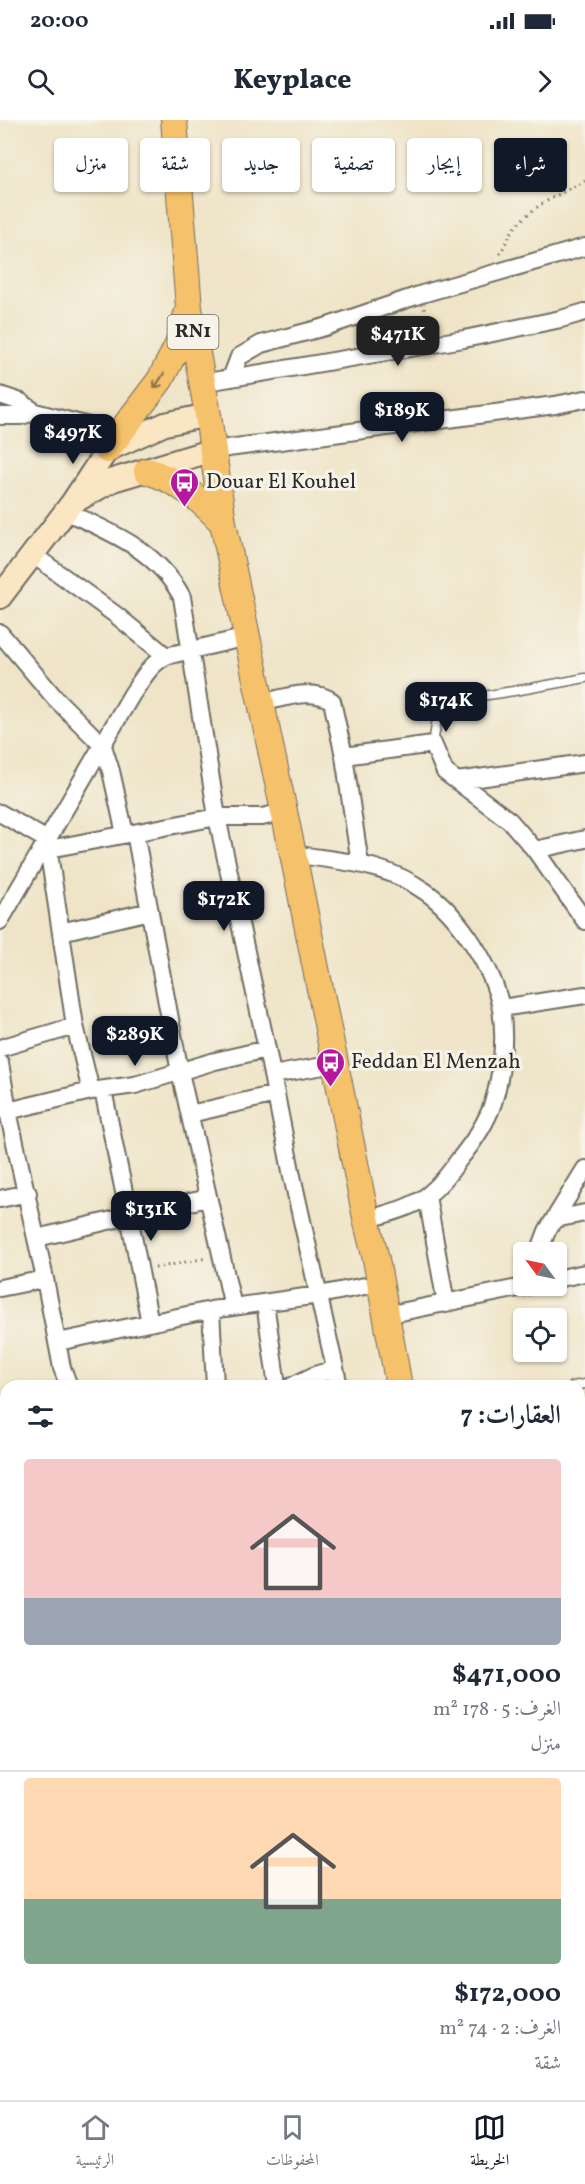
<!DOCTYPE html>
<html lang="ar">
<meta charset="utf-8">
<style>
:root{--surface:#fff;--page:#f6f6f7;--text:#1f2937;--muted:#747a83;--line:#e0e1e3;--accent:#111827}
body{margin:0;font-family:Vollkorn,Amiri,serif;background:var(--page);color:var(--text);direction:rtl;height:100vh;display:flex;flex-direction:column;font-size:22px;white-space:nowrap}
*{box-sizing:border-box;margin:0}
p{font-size:20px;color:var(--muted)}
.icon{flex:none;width:33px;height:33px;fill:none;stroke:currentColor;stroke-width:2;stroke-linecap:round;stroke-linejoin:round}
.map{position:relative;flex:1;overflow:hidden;direction:ltr}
.drawer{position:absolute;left:0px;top:1260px;width:585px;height:720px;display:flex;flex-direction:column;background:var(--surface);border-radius:18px 18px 0 0;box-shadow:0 2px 4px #0004;direction:rtl}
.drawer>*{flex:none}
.top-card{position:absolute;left:18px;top:18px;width:549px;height:54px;direction:rtl;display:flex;gap:12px}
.needle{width:39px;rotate:303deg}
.fabs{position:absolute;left:513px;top:1122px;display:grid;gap:12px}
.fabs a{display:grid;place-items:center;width:54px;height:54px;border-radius:6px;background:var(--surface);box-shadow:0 2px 4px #0004;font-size:30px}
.price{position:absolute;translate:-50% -51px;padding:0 14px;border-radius:12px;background:var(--accent);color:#fff;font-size:20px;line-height:39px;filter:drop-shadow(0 2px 3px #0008)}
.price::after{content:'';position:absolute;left:50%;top:36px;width:18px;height:14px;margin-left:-9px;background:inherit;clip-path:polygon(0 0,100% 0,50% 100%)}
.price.on{background:#222;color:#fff}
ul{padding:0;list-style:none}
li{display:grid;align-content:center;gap:12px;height:318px;padding:0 24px}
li+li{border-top:2px solid var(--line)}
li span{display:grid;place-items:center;height:186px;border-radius:6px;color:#555}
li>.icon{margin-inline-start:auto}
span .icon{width:108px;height:108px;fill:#fffc;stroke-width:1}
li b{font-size:26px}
h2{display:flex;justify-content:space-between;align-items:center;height:72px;padding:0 24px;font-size:26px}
.chip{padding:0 21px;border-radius:6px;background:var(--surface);box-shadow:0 2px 4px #0004;font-size:21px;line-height:54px}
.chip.on{background:var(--accent);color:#fff}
.status{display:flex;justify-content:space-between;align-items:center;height:42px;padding:0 30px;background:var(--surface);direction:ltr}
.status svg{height:16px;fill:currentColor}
header{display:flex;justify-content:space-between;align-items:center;height:78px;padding:0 24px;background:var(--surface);font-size:27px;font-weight:800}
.tab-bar{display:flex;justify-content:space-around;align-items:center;height:84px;border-top:2px solid var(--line);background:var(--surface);font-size:16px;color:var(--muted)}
.tab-bar a{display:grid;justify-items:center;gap:3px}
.tab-bar .on{color:var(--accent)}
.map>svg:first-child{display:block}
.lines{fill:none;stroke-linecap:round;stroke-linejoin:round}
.service-casing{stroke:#706c62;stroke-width:11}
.minor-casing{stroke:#706c62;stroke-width:20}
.tertiary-casing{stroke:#706c62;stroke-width:22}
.secondary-casing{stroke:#706c62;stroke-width:26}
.primary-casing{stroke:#706c62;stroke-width:28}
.path{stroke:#706c62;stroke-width:3;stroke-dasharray:1.5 4.5;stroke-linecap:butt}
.service{stroke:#fff;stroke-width:8}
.minor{stroke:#fff;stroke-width:16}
.tertiary{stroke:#fff;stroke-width:20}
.secondary{stroke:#fbe6c4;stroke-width:22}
.primary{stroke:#f5c16b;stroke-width:26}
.oneway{stroke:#90764b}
.labels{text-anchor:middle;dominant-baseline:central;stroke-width:6;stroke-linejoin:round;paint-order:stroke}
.shield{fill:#f7f3e8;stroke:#686764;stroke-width:1.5}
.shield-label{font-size:20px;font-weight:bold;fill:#2b2b2b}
.poi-label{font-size:21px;fill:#2b2b2b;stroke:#f7f3e8;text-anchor:start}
</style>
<div class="status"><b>20:00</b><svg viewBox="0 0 49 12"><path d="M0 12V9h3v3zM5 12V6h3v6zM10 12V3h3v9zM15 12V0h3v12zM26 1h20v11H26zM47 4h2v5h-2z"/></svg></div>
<header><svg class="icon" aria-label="forward" viewBox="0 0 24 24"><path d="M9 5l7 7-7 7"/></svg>Keyplace<svg class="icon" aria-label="search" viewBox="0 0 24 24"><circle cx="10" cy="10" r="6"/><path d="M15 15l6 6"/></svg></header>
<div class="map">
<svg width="585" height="1980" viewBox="0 0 585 1980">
<rect width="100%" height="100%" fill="#f7f3e8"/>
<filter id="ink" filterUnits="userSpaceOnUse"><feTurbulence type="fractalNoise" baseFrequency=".0167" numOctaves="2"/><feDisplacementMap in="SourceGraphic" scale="12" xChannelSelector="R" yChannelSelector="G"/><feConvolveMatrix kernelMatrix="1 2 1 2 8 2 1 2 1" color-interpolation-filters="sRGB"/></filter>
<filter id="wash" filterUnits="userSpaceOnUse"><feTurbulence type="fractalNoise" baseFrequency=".008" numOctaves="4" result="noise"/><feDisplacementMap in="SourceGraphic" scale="24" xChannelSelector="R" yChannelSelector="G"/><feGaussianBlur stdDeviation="1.35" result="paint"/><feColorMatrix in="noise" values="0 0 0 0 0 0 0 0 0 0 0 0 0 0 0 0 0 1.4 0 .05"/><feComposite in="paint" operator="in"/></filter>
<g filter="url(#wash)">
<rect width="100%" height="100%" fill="#efe4c7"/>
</g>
<g filter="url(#ink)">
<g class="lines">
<defs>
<path id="service" d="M 433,624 L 438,593 C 459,576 482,577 507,572 C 533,568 559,563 585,558
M 573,1266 L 585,1264
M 579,1360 L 585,1360"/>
<path id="minor" d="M 231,258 L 239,237 L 261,224 L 325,207 L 422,174 L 585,127
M 201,263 L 464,219 L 561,199 L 585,192
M 0,275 L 21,282 L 35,292 L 120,314
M 0,296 L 21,296 L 35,292
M 213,330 L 555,285 L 585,279
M 65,391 C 111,412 157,430 182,477 L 217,697 L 267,929 L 292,1056 L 339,1266
M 32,434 L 116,495 L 166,536
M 0,513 L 55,578 L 103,626 L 111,651 L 125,714
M 261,583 C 284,578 312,567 332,581 L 344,636
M 457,661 L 585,643
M 0,693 L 47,720 L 75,906 L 91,971
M 135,713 L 180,952 L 233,1187
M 49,729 L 217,697 L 262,697 L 284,692
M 535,730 L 585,719
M 293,734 C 342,742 384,742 426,772 C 459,795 494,849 501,889 C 506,919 502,954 493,983 C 486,1004 472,1024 458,1041 C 450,1053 439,1066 428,1075 C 412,1088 388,1093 369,1099 L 367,1103
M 360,744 L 344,636 L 433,624 L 445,652 L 510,701 L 535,730 L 585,801
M 0,801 L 132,574 C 142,560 150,544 166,536 L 247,517
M 61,812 L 150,791
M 501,888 L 585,875
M 0,928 L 75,906
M 0,943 L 8,991 L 45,1159 L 62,1248 L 69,1266
M 272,955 L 335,944
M 8,991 L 91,971 L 135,965 L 215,941 L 267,929
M 190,994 L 276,974
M 427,1076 L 446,1184
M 0,1079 L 28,1073
M 555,1099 L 585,1093
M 37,1118 L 129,1096 L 103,970
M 539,1132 L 547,1111 L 585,1049
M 556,1159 L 585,1153
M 0,1168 L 45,1159
M 265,1183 L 277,1266
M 211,1190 L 215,1266
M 386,1195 L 528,1166
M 150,1203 L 129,1096 L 208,1078
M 58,1222 L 211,1190 L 319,1175 L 380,1163
M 292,1266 L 315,1255 L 335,1249
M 0,1302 L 6,1312
M 579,1403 L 585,1403
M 579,1473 L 585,1473
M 0,1478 L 6,1472
M 0,1597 L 6,1608
M 579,1680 L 585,1679
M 579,1870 L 585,1871
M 151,1974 L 152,1980"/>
<path id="tertiary" d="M 579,1914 L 585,1910
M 470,1980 L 482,1974"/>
<path id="secondary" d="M 75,381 L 113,360 L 213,330
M 0,477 L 72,383 L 107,330 L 165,304 L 208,295"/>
<path id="primary" d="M 174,0 L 189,188 L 208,295 L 223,403 L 293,734 L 367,1103 L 376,1139 L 399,1266
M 107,330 L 160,260 L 178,225 L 187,194
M 147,351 C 178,360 201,380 223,403
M 491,1974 L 491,1980
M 450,1980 L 457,1974"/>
</defs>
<use href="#service" class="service-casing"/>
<use href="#minor" class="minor-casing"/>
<use href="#tertiary" class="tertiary-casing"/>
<use href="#secondary" class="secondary-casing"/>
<use href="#primary" class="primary-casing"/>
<path class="path" d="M 500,134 C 505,126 508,116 514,109 C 531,86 560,74 585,61
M 424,188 L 428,211
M 155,1148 L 207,1138
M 0,1404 L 6,1402
M 0,1653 L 6,1651
M 375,1974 L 379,1980
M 296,1980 L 313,1978"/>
<use href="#service" class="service"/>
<use href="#minor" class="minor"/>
<use href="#tertiary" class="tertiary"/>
<use href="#secondary" class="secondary"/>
<use href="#primary" class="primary"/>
</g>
<defs><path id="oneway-shaft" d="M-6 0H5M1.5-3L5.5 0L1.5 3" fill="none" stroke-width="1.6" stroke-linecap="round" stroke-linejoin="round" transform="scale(1.5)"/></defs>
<use class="oneway" href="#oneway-shaft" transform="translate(159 261) rotate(123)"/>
</g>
<defs>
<symbol id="bus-pin" viewBox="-11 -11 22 30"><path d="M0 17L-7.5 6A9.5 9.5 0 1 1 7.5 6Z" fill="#b5179e" stroke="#f7f3e8"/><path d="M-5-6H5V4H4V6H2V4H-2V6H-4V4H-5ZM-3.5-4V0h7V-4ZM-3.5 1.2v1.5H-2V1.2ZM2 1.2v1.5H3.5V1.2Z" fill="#fff"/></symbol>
</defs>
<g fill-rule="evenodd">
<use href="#bus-pin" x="168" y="346" width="33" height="45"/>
<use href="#bus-pin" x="314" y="926" width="33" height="45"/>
</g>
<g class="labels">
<rect class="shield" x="167.5" y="195" width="51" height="34" rx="4.5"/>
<g class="shield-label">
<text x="193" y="212">RN1</text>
</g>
<g class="poi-label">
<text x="206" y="362">Douar El Kouhel</text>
<text x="351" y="942">Feddan El Menzah</text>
</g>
</g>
</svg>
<div class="fabs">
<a><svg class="needle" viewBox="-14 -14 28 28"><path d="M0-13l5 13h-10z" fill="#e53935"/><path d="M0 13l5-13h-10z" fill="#747a83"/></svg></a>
<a><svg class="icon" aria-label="locate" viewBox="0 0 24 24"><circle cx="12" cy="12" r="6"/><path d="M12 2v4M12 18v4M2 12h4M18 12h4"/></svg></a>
</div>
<b class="price on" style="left:398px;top:247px">$471K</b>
<b class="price" style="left:402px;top:323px">$189K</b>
<b class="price" style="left:73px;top:345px">$497K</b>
<b class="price" style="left:446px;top:613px">$174K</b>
<b class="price" style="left:224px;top:812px">$172K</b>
<b class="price" style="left:135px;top:947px">$289K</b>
<b class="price" style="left:151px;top:1122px">$131K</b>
<div class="top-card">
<a class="chip on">شراء</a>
<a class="chip">إيجار</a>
<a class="chip">تصفية</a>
<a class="chip">جديد</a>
<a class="chip">شقة</a>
<a class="chip">منزل</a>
</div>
<section class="drawer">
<h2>العقارات: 7<svg class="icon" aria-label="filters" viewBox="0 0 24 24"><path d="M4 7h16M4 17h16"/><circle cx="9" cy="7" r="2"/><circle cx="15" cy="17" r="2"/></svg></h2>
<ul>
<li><span style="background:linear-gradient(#f6c9c9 75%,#9aa5b1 0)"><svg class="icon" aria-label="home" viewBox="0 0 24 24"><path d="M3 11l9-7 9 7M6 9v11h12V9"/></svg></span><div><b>$471,000</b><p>الغرف: 5 · 178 m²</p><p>منزل</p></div></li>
<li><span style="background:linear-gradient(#ffd9b3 65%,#7fa58c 0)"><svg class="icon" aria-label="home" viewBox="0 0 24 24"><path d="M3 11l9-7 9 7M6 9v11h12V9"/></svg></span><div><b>$172,000</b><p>الغرف: 2 · 74 m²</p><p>شقة</p></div></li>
</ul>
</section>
</div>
<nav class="tab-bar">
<a class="on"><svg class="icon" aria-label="map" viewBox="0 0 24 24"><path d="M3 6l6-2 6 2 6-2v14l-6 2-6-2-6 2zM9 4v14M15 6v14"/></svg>الخريطة</a>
<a><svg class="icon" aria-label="saved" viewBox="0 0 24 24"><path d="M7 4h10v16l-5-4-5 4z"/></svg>المحفوظات</a>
<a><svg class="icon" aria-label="home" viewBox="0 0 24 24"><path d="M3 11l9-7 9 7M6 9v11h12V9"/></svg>الرئيسية</a>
</nav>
